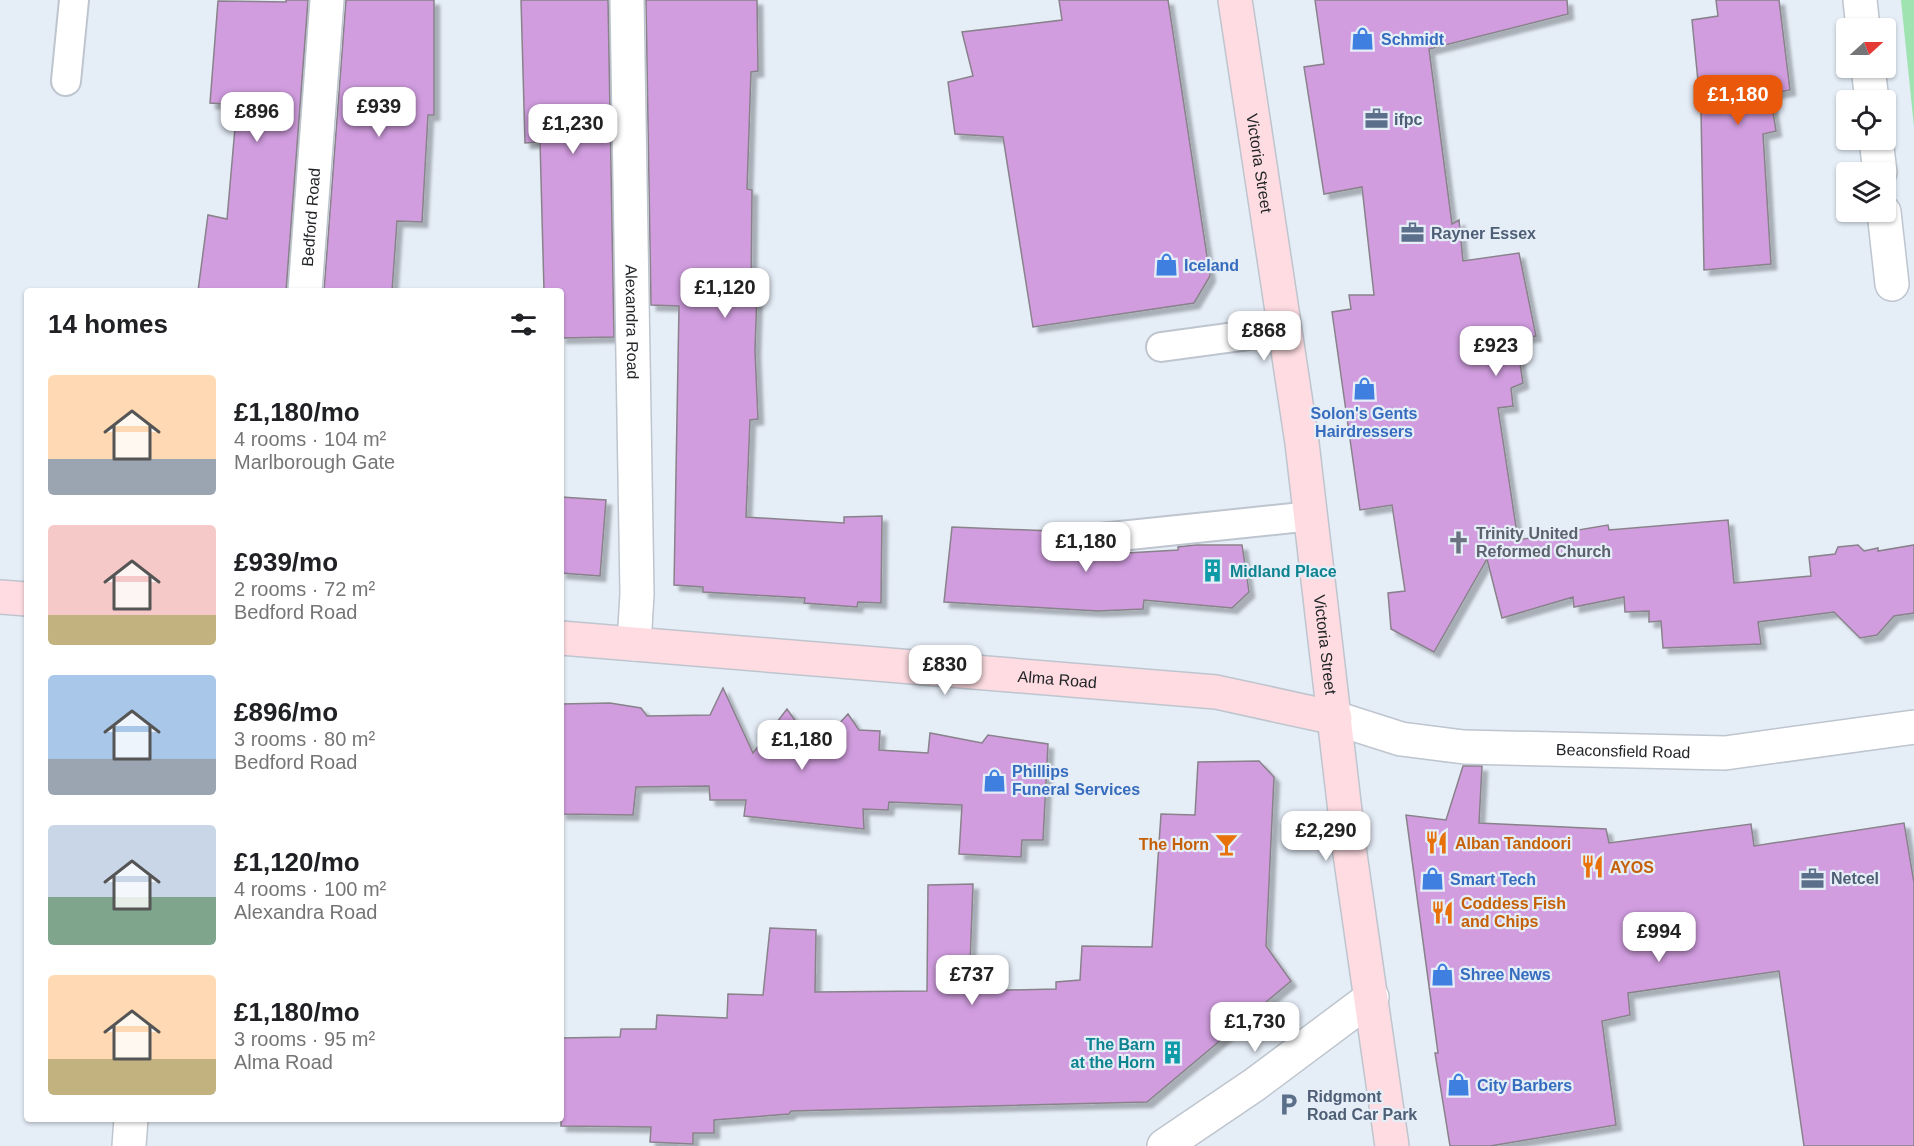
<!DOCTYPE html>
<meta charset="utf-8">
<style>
:root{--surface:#fff;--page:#f2f2f2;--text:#202124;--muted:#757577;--accent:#ea580c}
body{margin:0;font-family:Arial,sans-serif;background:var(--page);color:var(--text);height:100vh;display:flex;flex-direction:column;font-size:22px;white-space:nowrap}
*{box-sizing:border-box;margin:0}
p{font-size:20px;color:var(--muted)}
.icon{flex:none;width:33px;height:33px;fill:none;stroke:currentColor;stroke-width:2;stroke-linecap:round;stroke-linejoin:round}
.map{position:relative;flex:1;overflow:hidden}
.panel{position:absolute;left:24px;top:288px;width:540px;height:834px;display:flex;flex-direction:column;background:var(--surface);border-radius:6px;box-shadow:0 2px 4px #0004}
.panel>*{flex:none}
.needle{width:39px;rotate:69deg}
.controls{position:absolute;left:1836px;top:18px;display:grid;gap:12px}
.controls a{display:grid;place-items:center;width:60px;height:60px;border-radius:6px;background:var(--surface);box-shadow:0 2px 4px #0004;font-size:30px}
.price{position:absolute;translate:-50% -51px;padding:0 14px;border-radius:12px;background:#fff;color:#222;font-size:20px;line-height:39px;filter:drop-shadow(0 2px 3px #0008)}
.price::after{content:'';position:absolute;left:50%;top:36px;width:18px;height:14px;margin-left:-9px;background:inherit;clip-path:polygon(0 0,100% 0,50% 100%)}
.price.active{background:var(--accent);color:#fff}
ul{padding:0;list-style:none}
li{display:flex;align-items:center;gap:18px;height:150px;padding:0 24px}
li span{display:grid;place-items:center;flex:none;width:168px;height:120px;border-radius:6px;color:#555}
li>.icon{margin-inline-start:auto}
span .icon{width:72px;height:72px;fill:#fffc;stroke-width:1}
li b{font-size:26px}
h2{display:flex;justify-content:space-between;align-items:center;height:72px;padding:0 24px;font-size:26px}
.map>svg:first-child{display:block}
.green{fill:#9fe3b0}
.building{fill:#d19ddf;stroke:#89828b;stroke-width:1.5;filter:url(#shadow)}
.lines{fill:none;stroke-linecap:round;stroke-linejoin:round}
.service-casing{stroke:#bec5ce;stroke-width:32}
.minor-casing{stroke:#bec5ce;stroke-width:36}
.secondary-casing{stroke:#bec5ce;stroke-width:36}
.service{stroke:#fff;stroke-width:28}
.minor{stroke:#fff;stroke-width:33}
.secondary{stroke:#fedce1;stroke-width:33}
.labels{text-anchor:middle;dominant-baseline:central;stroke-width:4.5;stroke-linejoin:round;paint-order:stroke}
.shop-label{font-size:16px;font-weight:bold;fill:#366cbe;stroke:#e5edf7;text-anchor:start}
.service-label{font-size:16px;font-weight:bold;fill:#4e5e75;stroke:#e5edf7;text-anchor:start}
.street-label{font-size:16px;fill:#232629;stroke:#e5edf7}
.worship-label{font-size:16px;font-weight:bold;fill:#5b616d;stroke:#e5edf7;text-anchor:start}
.culture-label{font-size:16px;font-weight:bold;fill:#0d838f;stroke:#e5edf7;text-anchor:start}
.food-label{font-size:16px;font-weight:bold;fill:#c56008;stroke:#e5edf7;text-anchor:start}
</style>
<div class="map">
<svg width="1914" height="1146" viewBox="0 0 1914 1146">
<defs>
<filter id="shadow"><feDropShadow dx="5.5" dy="5.5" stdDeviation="1.5" flood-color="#0004"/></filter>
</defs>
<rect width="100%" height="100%" fill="#e5edf7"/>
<path class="green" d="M 1901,0 L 1914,0 L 1914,127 Z"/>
<path class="building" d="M 286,0 L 308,0 L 286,291 L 198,291 L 208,215 L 227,219 L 237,105 L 210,103 L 218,1 L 286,2 Z
M 346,0 L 434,0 L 434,115 L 428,115 L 422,222 L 397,221 L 392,291 L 324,291 Z
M 521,0 L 608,0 L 614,337 L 561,338 L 561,291 L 544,291 L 540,142 L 525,143 Z
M 646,0 L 757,0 L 758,71 L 751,72 L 747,189 L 752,190 L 751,292 L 757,292 L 755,351 L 758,419 L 750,420 L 746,517 L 844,523 L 844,517 L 882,516 L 881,603 L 858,602 L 857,607 L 804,603 L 805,598 L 703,592 L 703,587 L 674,585 L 679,306 L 651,305 Z
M 1059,0 L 1168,0 L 1210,276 L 1194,303 L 1033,327 L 1003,137 L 955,134 L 948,82 L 973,76 L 962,32 L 1062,20 Z
M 1315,0 L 1567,0 L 1568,14 L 1429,49 L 1452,224 L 1459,220 L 1463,261 L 1519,253 L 1536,336 L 1516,338 L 1523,383 L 1511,388 L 1513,406 L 1498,408 L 1518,540 L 1608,525 L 1609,530 L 1728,520 L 1734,583 L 1811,576 L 1809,557 L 1835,554 L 1838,547 L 1858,545 L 1864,551 L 1878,548 L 1878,551 L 1914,545 L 1914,613 L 1894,616 L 1877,635 L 1860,638 L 1834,612 L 1758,622 L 1761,644 L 1663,648 L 1661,621 L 1649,622 L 1649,611 L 1625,612 L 1624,597 L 1574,607 L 1573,597 L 1502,618 L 1487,559 L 1434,652 L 1391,629 L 1388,593 L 1405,591 L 1392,505 L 1360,510 L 1332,312 L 1351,309 L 1349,295 L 1374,295 L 1362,187 L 1324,194 L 1304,67 L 1324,64 Z
M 1716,0 L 1779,0 L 1790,90 L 1770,94 L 1776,131 L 1763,134 L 1771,264 L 1704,270 L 1701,112 L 1692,20 L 1718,16 Z
M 561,497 L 606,500 L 600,576 L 561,573 Z
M 952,527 L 1076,532 L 1077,548 L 1084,554 L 1092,555 L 1178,550 L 1178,547 L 1195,545 L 1242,545 L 1249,592 L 1232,608 L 1144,600 L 1143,609 L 1098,611 L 944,602 Z
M 723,688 L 753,753 L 787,709 L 799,726 L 834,729 L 848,714 L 859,730 L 880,731 L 879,750 L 928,753 L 930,733 L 982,743 L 988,735 L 1048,744 L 1043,840 L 1022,840 L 1021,857 L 959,854 L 962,805 L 889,802 L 888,810 L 863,809 L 864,829 L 744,816 L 746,800 L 710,800 L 709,786 L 636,787 L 633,815 L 561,814 L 561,704 L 610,703 L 641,708 L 647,716 L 710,715 Z
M 1259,761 L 1274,777 L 1266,946 L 1291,981 L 1147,1102 L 791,1111 L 789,1114 L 714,1120 L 714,1133 L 693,1133 L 693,1144 L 650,1142 L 651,1127 L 561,1126 L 561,1038 L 620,1037 L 621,1029 L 656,1029 L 657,1015 L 727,1018 L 728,994 L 763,995 L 770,928 L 816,930 L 815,992 L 927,991 L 928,885 L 973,884 L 969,991 L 1056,989 L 1056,982 L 1080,980 L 1082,946 L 1152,947 L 1161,814 L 1195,815 L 1198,762 Z
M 1463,766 L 1482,766 L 1479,823 L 1606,829 L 1609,843 L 1751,824 L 1754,846 L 1904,823 L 1914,883 L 1914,1146 L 1804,1146 L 1779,971 L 1628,993 L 1630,1015 L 1602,1021 L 1616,1125 L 1490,1146 L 1450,1146 L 1435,1053 L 1438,1053 L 1406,815 L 1446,820 Z"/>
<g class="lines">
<defs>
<path id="service" d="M 66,81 L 74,0
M 1161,347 L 1285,330
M 1091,539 L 1312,516"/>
<g id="minor">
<path id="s1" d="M 627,0 L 637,594 L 634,644"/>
<path d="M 1860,0 L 1863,28"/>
<path d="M 1868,68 L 1872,100"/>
<path d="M 1876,140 L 1880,172"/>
<path d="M 1884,212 L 1892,284"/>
<path id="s2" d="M 305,291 L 327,0"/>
<path id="s3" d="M 1335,718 L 1401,739 L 1464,747 L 1725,753 L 1914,727"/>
<path d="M 129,1146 L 131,1119"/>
<path d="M 1164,1146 L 1254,1085 L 1372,997"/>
</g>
<g id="secondary">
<path id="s4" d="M 1235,0 L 1302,443 L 1350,854 L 1392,1146"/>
<path d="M 0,597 L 27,599"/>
<path id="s5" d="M 561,638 L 1216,692 L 1335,718"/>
</g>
</defs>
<use href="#service" class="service-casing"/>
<use href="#minor" class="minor-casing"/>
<use href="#secondary" class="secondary-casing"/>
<use href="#service" class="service"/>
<use href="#minor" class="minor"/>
<use href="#secondary" class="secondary"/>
</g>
<defs>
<symbol id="shop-bare" viewBox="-9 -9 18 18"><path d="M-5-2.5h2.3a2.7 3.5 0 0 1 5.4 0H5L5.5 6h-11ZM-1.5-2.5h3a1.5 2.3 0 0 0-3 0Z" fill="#3f7fe0" stroke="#e5edf7" stroke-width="2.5" paint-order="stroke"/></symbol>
<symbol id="office-bare" viewBox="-9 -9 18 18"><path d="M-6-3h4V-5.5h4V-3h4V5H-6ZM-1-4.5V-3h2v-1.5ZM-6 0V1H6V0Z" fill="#5c6f8a" stroke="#e5edf7" stroke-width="2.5" paint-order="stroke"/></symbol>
<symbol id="church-bare" viewBox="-9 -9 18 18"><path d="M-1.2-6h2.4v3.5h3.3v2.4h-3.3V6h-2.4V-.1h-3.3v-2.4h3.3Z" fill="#6b7280" stroke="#e5edf7" stroke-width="2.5" paint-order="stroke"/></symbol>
<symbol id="building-bare" viewBox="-9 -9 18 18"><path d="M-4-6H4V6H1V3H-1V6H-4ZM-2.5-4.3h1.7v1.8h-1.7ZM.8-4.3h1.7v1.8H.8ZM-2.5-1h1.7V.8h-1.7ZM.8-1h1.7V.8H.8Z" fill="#0f9aa8" stroke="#e5edf7" stroke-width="2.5" paint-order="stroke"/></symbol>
<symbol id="restaurant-bare" viewBox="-9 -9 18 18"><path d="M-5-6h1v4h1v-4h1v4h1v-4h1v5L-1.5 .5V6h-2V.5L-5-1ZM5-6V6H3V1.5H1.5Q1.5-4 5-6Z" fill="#e8710a" stroke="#e5edf7" stroke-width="2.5" paint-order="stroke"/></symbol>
<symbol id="bar-bare" viewBox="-9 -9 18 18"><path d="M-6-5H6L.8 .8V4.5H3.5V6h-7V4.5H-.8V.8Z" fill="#e8710a" stroke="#e5edf7" stroke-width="2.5" paint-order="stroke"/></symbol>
<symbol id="parking-bare" viewBox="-9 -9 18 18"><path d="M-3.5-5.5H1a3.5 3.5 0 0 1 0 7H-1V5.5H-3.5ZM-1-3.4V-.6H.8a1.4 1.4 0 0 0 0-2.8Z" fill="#5c6f8a" stroke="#e5edf7" stroke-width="2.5" paint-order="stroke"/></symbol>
</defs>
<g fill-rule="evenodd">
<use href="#shop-bare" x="1346" y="22" width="33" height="33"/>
<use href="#office-bare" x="1360" y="102" width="33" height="33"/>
<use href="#office-bare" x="1396" y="216" width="33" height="33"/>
<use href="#shop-bare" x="1150" y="248" width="33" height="33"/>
<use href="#shop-bare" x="1348" y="372" width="33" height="33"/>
<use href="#church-bare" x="1442" y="526" width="33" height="33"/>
<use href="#building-bare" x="1196" y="554" width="33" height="33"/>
<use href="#shop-bare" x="978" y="764" width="33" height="33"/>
<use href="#restaurant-bare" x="1420" y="826" width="33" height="33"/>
<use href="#bar-bare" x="1210" y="828" width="33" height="33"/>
<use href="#restaurant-bare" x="1576" y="850" width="33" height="33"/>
<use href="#office-bare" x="1796" y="862" width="33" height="33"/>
<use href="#shop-bare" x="1416" y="862" width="33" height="33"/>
<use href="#restaurant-bare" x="1426" y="896" width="33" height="33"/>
<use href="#shop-bare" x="1426" y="958" width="33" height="33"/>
<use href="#building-bare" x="1156" y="1036" width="33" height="33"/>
<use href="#shop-bare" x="1442" y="1068" width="33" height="33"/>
<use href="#parking-bare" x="1272" y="1088" width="33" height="33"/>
</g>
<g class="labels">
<g class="shop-label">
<text x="1381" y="39">Schmidt</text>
<text x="1184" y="265">Iceland</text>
<text x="1364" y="413" text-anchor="middle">Solon's Gents<tspan x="1364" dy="18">Hairdressers</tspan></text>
<text x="1012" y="771">Phillips<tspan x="1012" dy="18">Funeral Services</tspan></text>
<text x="1450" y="879">Smart Tech</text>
<text x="1460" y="974">Shree News</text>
<text x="1477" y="1085">City Barbers</text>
</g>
<g class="service-label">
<text x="1394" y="119">ifpc</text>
<text x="1431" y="233">Rayner Essex</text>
<text x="1831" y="878">Netcel</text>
<text x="1307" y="1096">Ridgmont<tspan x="1307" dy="18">Road Car Park</tspan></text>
</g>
<g class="street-label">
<text stroke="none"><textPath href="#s4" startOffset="165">Victoria Street</textPath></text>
<text stroke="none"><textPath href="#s2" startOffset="74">Bedford Road</textPath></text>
<text stroke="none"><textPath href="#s1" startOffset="322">Alexandra Road</textPath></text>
<text stroke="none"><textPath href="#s4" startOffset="651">Victoria Street</textPath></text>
<text stroke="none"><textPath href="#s5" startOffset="498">Alma Road</textPath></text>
<text stroke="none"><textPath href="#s3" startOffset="292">Beaconsfield Road</textPath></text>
</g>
<g class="worship-label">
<text x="1476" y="533">Trinity United<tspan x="1476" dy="18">Reformed Church</tspan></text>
</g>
<g class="culture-label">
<text x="1230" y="571">Midland Place</text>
<text x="1155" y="1044" text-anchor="end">The Barn<tspan x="1155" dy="18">at the Horn</tspan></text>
</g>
<g class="food-label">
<text x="1455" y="843">Alban Tandoori</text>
<text x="1209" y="844" text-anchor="end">The Horn</text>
<text x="1610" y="867">AYOS</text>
<text x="1461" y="903">Coddess Fish<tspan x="1461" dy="18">and Chips</tspan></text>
</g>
</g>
</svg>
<div class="controls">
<a><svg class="needle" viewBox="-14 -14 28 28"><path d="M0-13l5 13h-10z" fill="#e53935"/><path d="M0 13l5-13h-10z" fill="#757577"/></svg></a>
<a><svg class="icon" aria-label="locate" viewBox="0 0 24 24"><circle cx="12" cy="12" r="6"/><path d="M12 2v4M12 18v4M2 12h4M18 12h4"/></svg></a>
<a><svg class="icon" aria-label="layers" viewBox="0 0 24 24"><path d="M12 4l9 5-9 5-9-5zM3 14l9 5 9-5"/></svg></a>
</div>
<b class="price active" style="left:1738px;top:126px">£1,180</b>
<b class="price" style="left:379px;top:138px">£939</b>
<b class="price" style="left:257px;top:143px">£896</b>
<b class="price" style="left:573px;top:155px">£1,230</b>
<b class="price" style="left:725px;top:319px">£1,120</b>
<b class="price" style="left:1264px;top:362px">£868</b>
<b class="price" style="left:1496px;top:377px">£923</b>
<b class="price" style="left:1086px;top:573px">£1,180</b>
<b class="price" style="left:945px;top:696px">£830</b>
<b class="price" style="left:802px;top:771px">£1,180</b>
<b class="price" style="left:1326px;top:862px">£2,290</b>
<b class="price" style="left:1659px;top:963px">£994</b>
<b class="price" style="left:972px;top:1006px">£737</b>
<b class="price" style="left:1255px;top:1053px">£1,730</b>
<section class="panel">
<h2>14 homes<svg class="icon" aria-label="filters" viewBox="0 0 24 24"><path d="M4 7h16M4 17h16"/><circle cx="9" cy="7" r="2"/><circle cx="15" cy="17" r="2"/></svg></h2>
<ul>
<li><span style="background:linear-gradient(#ffd9b3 70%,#9aa5b1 0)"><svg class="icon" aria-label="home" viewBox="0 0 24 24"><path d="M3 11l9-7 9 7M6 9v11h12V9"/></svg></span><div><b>£1,180/mo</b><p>4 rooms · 104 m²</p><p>Marlborough Gate</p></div></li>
<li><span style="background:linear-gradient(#f6c9c9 75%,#c2b280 0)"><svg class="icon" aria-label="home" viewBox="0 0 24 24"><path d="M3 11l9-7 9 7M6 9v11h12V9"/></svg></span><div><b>£939/mo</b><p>2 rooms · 72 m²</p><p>Bedford Road</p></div></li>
<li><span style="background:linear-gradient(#a9c7e8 70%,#9aa5b1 0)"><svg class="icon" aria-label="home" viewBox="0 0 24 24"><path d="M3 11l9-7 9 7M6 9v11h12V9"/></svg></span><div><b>£896/mo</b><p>3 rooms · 80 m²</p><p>Bedford Road</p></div></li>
<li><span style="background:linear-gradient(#c9d6e8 60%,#7fa58c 0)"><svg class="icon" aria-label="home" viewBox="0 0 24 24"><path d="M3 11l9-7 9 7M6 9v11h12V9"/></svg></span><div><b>£1,120/mo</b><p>4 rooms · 100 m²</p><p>Alexandra Road</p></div></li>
<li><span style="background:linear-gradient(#ffd9b3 70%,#c2b280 0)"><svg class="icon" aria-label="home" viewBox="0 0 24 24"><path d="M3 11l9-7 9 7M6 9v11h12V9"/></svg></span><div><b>£1,180/mo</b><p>3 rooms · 95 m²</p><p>Alma Road</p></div></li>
</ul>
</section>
</div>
